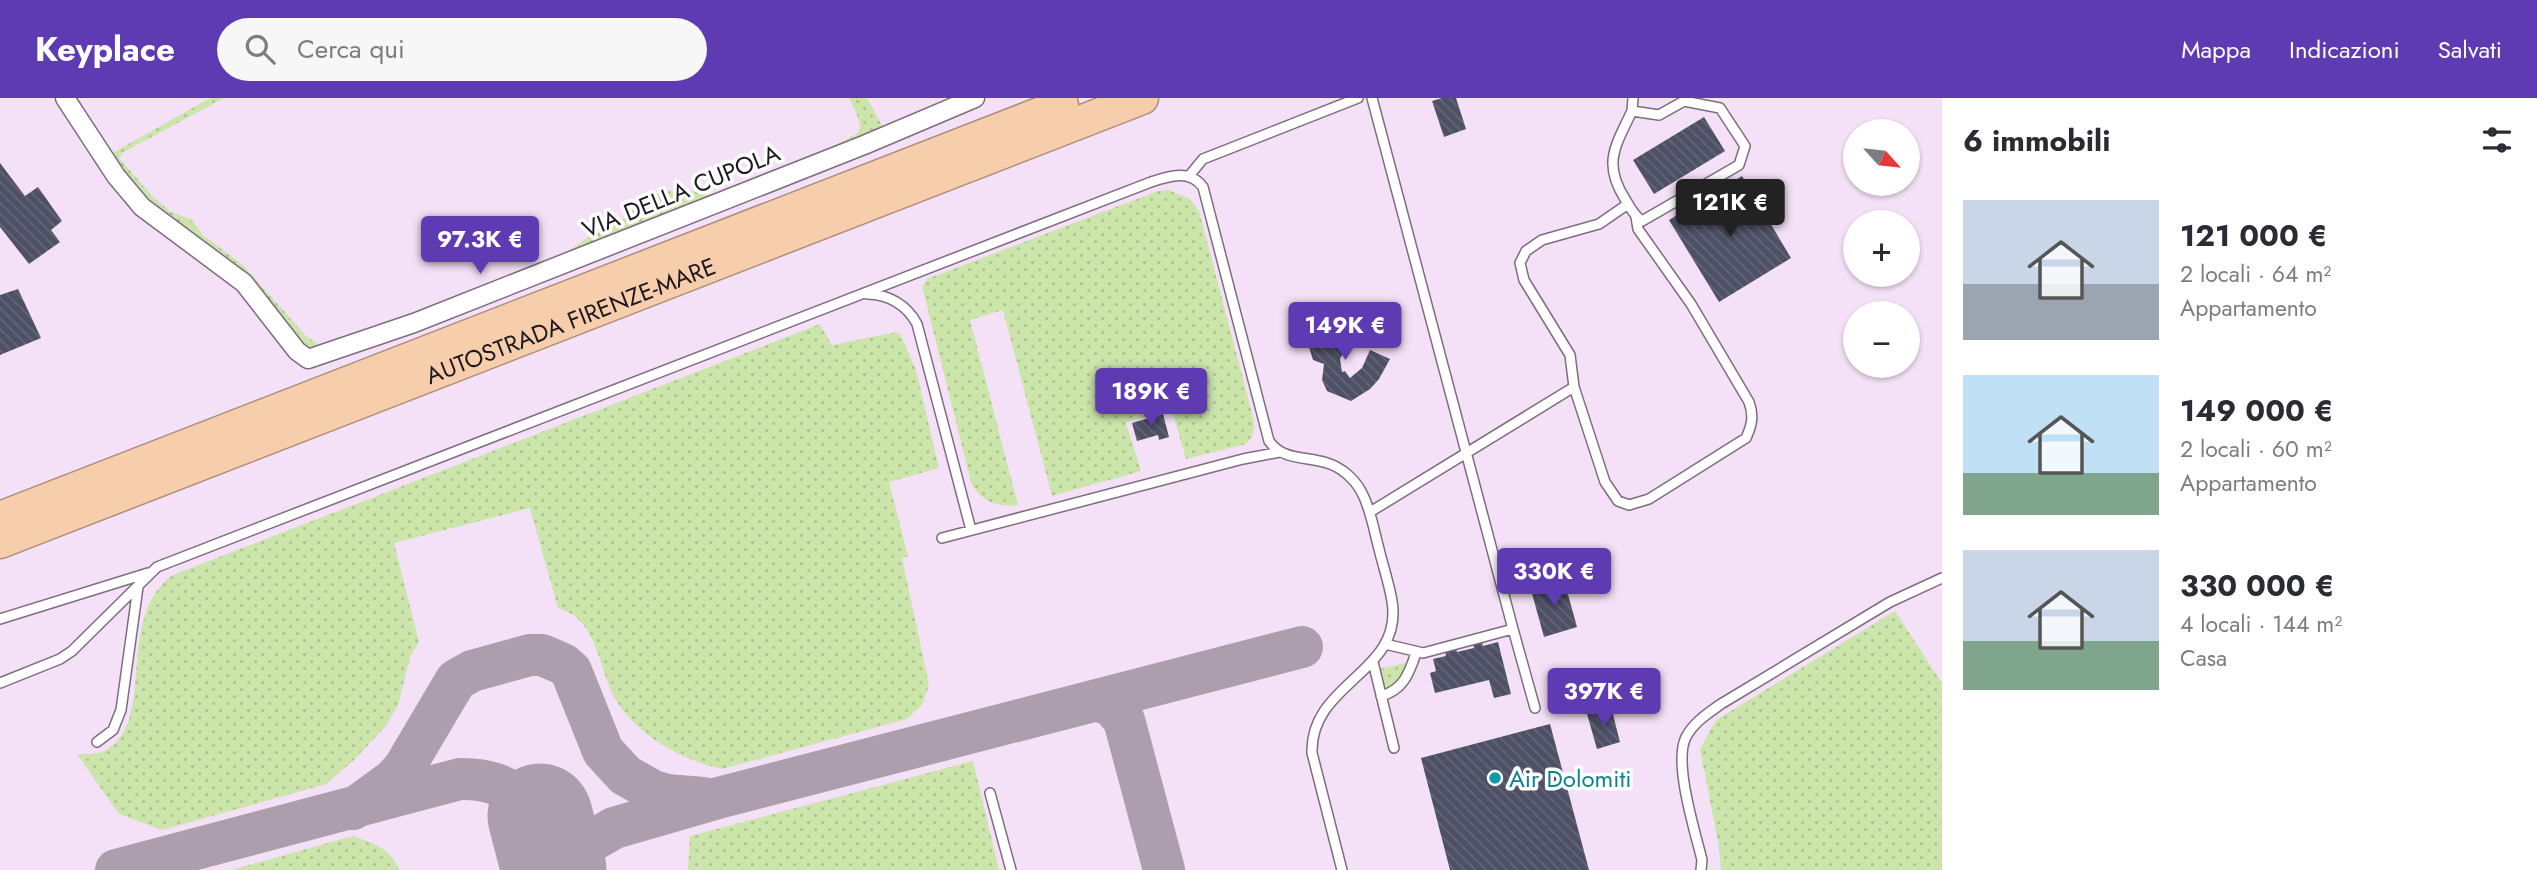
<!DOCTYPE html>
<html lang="it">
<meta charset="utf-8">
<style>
:root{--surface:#fff;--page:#f7f7f7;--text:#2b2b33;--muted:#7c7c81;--accent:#5f3bb3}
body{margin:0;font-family:Jost,sans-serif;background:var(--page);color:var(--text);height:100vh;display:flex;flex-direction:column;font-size:26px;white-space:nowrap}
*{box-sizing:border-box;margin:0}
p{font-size:23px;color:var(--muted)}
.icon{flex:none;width:38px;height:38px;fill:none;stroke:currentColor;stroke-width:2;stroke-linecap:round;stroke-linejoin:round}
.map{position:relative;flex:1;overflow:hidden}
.side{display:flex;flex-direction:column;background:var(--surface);width:595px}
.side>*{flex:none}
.needle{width:46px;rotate:117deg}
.fabs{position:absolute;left:1843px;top:21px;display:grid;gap:14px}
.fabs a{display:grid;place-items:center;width:77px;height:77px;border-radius:50%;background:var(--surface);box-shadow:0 2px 5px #0004;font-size:35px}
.price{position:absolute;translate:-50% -60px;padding:0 16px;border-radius:7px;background:var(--accent);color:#fff;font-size:23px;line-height:46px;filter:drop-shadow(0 2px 4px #0008)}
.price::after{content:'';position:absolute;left:50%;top:42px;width:21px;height:16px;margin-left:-10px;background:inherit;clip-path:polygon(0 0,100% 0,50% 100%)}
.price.active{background:#222;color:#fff}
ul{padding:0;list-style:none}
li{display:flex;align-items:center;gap:21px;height:175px;padding:0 21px}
li span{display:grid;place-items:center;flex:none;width:196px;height:140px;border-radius:0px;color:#555}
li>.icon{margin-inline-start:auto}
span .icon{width:84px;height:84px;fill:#fffc;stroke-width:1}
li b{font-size:30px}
h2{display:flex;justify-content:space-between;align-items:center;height:84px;padding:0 21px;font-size:30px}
header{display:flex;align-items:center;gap:42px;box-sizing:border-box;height:98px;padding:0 35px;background:var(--accent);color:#fff}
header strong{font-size:33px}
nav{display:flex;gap:38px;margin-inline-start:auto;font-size:24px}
.search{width:490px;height:63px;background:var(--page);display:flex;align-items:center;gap:18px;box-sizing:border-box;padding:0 24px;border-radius:38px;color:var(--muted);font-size:26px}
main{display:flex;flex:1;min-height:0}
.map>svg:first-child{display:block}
.grass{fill:url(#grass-dots)}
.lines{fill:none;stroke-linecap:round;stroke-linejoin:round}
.taxiway{stroke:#ad9eae;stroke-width:42}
.runway{stroke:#ad9eae;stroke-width:105}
.building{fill:url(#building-back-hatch)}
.service-casing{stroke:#7e6c7f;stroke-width:12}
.minor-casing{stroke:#7e6c7f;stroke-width:21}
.motorway-casing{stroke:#ab8e7b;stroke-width:35}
.service{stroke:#fff;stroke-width:9}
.minor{stroke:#fff;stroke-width:18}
.motorway{stroke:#f6ceac;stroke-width:32}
.culture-dot{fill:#0f9aa8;stroke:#fff;stroke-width:2.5}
.labels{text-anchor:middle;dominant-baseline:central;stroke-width:7;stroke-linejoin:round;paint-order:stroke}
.street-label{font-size:24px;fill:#1f181f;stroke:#fff}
.culture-label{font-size:24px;fill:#0d838f;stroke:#fff;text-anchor:start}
</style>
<header>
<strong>Keyplace</strong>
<div class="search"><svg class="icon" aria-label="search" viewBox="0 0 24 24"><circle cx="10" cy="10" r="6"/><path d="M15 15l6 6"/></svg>Cerca qui</div>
<nav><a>Mappa</a><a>Indicazioni</a><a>Salvati</a></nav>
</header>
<main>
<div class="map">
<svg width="1942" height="772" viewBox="0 0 1942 772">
<defs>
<pattern id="grass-dots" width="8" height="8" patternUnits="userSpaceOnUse" patternTransform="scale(1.75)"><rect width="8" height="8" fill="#cbe5ab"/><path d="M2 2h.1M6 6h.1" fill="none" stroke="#aec493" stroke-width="1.8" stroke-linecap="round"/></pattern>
<pattern id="building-back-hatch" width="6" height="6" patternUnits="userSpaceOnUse" patternTransform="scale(1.75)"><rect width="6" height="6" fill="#4e5066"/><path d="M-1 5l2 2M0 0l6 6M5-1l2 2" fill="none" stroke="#646577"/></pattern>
</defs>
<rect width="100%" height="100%" fill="#f5e1f7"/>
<path class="grass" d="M 210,0 L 224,0 L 124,54 L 119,60 L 154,100 L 171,114 L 191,121 L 203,137 L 243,167 L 306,238 L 319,247 L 341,243 L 466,197 L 565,156 L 588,139 L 618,125 L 651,96 L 683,91 L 713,98 L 827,52 C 860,31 870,42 849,0 L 867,0 L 883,29 L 882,32 L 336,250 L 305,251 L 160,116 L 107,58 Z
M 1168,92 L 1190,101 L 1199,113 L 1252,315 C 1255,327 1256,336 1246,346 L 1186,361 L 1172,312 L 1130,323 L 1126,325 L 1141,373 L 1052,398 L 1003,212 L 970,222 L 1018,407 C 999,410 979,403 971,384 L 922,188 L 927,181 L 1158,93 Z
M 820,226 L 832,247 L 897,234 L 901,238 L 916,272 L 939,370 L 889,384 L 908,458 L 902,460 L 929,587 L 922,607 L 907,621 L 722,671 C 681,662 637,637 616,602 C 597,570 600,523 558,510 L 530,410 L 394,445 L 419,544 L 410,559 L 398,607 L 386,628 L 353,663 L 326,686 L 162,732 L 119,716 L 77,656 C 86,656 96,657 104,653 C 159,625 113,519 173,477 Z
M 1895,513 L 1942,585 L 1942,772 L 1721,772 L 1719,749 L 1700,651 L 1716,622 Z
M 1405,565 C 1405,577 1398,588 1386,591 L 1380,571 Z
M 973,663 L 999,772 L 688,772 L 690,738 Z
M 353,738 C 377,747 388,749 400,772 L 231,772 Z"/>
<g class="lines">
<path class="taxiway" d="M 1095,603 L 1110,606 L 1124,622 L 1164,772
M 353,711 L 393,682 L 404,670 L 456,582 L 472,573 L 530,557 L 542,557 L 563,566 L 571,573 L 603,653 L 625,677 L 653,693 L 667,697 L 703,700
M 116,772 L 460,681 C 503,680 526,698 545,736
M 572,772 L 581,754 L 590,744 L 614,730 L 718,700 L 1302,549"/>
<path class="runway" d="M 540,718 L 554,772"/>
</g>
<path class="building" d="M 1442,0 L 1456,0 L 1466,31 L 1444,39 L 1432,3 Z
M 1704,19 L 1725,53 L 1654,96 L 1633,62 Z
M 0,65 L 25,98 L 38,89 L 62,123 L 51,132 L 60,144 L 29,166 L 0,129 Z
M 1742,78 L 1791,160 L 1719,204 L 1669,122 Z
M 18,191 L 41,240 L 0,257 L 0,197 Z
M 1351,217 L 1362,234 L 1350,243 L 1340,261 L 1342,274 L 1345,273 L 1350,280 L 1362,270 L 1370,252 L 1390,261 L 1379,281 L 1370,291 L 1351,303 L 1327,293 L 1322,282 L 1324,266 L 1313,262 L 1309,249 L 1315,237 L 1323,234 L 1331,236 Z
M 1163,316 L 1169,339 L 1159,342 L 1158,337 L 1137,343 L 1132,325 Z
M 1564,482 L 1577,529 L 1544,539 L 1531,492 Z
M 1482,544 L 1483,548 L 1498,544 L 1511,596 L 1494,600 L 1489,582 L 1435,595 L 1430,575 L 1436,573 L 1433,561 L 1446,558 L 1445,553 L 1456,550 L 1457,554 L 1474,550 L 1473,546 Z
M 1611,609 L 1620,644 L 1597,651 L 1587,616 Z
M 1550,626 L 1589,772 L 1450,772 L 1421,660 Z"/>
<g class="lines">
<defs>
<path id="service" d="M 1372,0 L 1513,531 L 1423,555 L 1385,546
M 1684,3 L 1720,10 L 1745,48 L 1739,67 L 1642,123 C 1634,118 1630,109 1625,101 C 1602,65 1616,47 1632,13 L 1659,17 Z
M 1632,13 L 1633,0
M 1189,78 L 1203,61 L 1358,0
M 867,196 C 888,196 907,207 917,226 L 971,432
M 1574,289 L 1605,384 L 1618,403 L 1629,407 L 1649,401 L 1746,340 C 1752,327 1754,318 1749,304 L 1691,206 L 1638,131 L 1636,119
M 1370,414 L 1574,289 L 1570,257 L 1524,182 L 1520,165 L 1526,153 L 1542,142 L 1599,126 L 1628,106
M 942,440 L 1243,361 L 1280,354
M 0,521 L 148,475
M 1513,531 L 1535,610
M 1373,564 L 1394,650
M 0,585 L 60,561 L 72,553 L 157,469 L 1151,84 C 1169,78 1190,71 1203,89 L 1269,343 C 1283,363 1306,358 1327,365 C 1341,369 1355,381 1362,395 C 1371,412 1374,433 1379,451 C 1383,468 1389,485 1392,503 C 1404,575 1310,584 1312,655 L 1342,772
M 1381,598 C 1403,592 1409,576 1416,555
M 97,644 L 113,632 L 121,612 L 138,489
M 990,695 L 1011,772
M 1701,772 L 1702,762 C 1695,733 1673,664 1686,639 C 1694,624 1707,616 1721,606 L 1890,504 L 1942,480"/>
<path id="minor" d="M 65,0 L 116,78 L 142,109 L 244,185 L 297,253 L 308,261 L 414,225 L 864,47 L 975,0"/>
<g id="motorway">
<path d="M 0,420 L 1062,7"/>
<path id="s1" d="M 0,444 L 1142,0"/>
</g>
</defs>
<use href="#service" class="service-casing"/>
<use href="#minor" class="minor-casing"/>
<use href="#motorway" class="motorway-casing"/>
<use href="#service" class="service"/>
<use href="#minor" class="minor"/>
<use href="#motorway" class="motorway"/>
</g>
<circle class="culture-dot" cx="1495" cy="680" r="7"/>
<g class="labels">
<g class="street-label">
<text transform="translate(681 93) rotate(-22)">VIA DELLA CUPOLA</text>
<text stroke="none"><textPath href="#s1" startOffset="612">AUTOSTRADA FIRENZE-MARE</textPath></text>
</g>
<g class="culture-label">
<text x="1509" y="680">Air Dolomiti</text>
</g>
</g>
</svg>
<div class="fabs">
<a><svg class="needle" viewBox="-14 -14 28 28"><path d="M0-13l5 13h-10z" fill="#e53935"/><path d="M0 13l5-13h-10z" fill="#7c7c81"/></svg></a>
<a>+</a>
<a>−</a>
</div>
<b class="price active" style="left:1730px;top:141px">121K €</b>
<b class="price" style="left:480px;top:178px">97.3K €</b>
<b class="price" style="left:1345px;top:264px">149K €</b>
<b class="price" style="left:1151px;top:330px">189K €</b>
<b class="price" style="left:1554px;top:510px">330K €</b>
<b class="price" style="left:1604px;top:630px">397K €</b>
</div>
<section class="side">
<h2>6 immobili<svg class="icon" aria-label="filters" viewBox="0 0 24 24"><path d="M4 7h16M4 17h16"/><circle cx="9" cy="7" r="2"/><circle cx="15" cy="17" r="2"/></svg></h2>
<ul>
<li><span style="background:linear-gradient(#c9d6e8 60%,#9aa5b1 0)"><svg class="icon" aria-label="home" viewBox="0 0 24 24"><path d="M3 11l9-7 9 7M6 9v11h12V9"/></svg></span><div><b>121 000 €</b><p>2 locali · 64 m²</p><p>Appartamento</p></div></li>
<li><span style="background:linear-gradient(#bfe0f5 70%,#7fa58c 0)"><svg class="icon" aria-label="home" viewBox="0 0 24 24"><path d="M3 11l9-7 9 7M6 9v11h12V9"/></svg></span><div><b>149 000 €</b><p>2 locali · 60 m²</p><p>Appartamento</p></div></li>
<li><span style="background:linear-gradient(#c9d6e8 65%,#7fa58c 0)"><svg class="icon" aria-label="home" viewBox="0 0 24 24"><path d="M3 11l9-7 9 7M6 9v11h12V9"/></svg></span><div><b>330 000 €</b><p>4 locali · 144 m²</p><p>Casa</p></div></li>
</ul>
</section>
</main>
